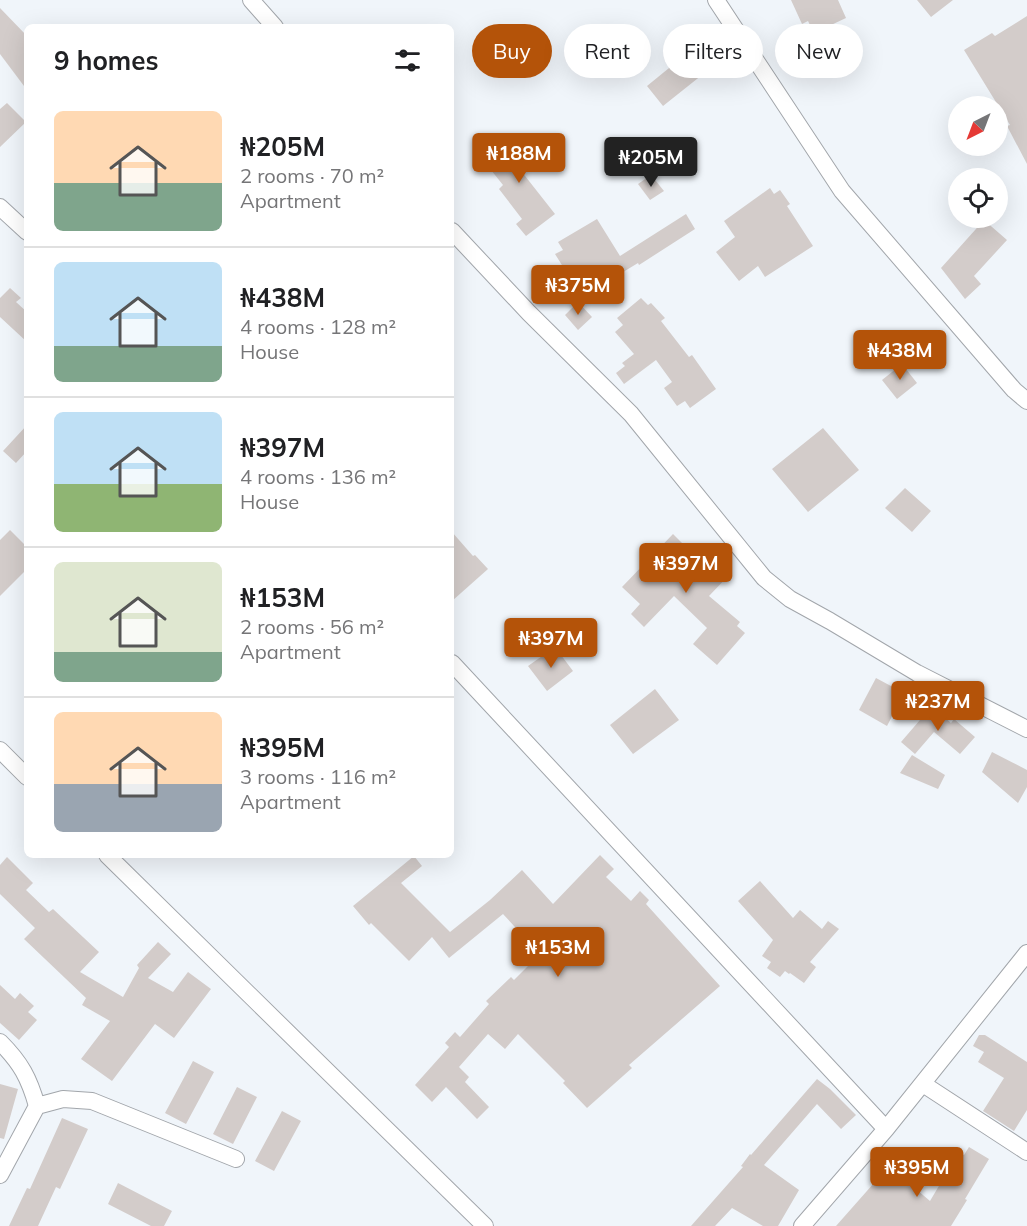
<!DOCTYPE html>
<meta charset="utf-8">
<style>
:root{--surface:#fff;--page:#f2f2f2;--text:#202124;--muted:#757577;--line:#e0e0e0;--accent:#b45309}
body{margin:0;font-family:Mulish,sans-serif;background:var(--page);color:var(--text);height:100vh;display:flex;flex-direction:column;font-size:22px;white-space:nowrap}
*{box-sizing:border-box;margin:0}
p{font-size:20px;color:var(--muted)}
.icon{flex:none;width:33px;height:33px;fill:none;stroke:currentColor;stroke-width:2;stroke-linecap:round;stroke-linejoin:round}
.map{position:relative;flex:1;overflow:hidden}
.panel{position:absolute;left:24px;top:24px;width:430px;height:834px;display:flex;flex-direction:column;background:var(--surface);border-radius:9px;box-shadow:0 6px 24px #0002}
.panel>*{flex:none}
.top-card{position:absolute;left:472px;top:24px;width:464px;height:54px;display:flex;gap:12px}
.needle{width:39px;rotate:222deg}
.tools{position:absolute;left:948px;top:96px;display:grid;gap:12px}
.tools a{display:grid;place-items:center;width:60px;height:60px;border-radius:50%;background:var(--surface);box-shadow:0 6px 24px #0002;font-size:30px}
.price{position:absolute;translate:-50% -51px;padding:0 14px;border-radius:6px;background:var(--accent);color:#fff;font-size:20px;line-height:39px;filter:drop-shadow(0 2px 3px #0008)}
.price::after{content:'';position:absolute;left:50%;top:36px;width:18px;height:14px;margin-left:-9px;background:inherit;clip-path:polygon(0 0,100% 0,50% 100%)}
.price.selected{background:#222;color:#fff}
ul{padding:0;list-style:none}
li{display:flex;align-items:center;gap:18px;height:150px;padding:0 30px}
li+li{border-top:2px solid var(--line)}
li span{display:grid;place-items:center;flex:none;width:168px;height:120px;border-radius:9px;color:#555}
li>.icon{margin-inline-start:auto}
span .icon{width:72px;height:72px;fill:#fffc;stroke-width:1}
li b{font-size:26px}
h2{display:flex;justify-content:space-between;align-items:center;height:72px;padding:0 30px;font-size:26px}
.tag{padding:0 21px;border-radius:27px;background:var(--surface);box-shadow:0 6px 24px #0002;font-size:21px;line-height:54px}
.tag.selected{background:var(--accent);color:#fff}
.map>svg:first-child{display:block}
.building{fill:#d3ccca}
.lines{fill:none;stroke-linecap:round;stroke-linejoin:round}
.minor-casing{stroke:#a2a6ab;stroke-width:18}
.minor{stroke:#fff;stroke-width:16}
</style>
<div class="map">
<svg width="1027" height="1226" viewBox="0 0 1027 1226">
<rect width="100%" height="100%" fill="#f0f5fa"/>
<path class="building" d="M 791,0 L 838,0 L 846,18 L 814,33 L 808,21 L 802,24 Z
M 917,0 L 953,0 L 931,17 Z
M 0,8 L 27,36 L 27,90 L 0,54 Z
M 1027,16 L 1027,164 L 1007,126 L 1010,125 L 964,50 L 992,33 L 995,36 Z
M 696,46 L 712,67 L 663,106 L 647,86 Z
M 7,103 L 26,122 L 0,147 L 0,109 Z
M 517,133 L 534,154 L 518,167 L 555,214 L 526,236 L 516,224 L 522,219 L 499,189 L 503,185 L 483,160 Z
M 651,175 L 664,191 L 650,200 L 638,184 Z
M 770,188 L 774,194 L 780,190 L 790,204 L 787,206 L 813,246 L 765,277 L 758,266 L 739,281 L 716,252 L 735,237 L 724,221 Z
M 686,214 L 695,229 L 639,265 L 638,263 L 582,297 L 555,254 L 563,250 L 558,242 L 597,219 L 620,256 Z
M 984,220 L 1007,240 L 974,276 L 981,284 L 965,299 L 941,268 Z
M 10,288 L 21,298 L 16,302 L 27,312 L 27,342 L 0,317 L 0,298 Z
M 641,298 L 648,305 L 651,303 L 665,318 L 661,321 L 689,357 L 692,355 L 716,389 L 690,408 L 685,401 L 677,406 L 664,388 L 672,382 L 656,360 L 624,384 L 616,373 L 625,366 L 622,363 L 634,354 L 615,332 L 623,325 L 617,318 Z
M 578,302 L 592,317 L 578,330 L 565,315 Z
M 902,364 L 917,383 L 897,399 L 882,380 Z
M 27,425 L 27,451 L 16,463 L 3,451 Z
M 823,428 L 859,470 L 808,512 L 772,469 Z
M 905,488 L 931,511 L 912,532 L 885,508 Z
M 10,530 L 27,547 L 27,569 L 0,596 L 0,540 Z
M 452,532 L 473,556 L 475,555 L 488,569 L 452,601 Z
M 673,534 L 698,559 L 706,551 L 730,574 L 709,596 L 740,622 L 737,626 L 745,633 L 717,665 L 693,644 L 707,628 L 674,596 L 644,627 L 631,614 L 640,604 L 622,587 Z
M 555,647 L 573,671 L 547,691 L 528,666 Z
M 876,678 L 904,693 L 887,726 L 859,710 Z
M 655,689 L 679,720 L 633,754 L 610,725 Z
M 932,706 L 951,723 L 954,719 L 975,737 L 960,754 L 934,732 L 915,754 L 901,742 Z
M 992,752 L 1027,770 L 1027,787 L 1018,803 L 982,772 Z
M 912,755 L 945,775 L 938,789 L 900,773 Z
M 600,855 L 614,869 L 606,877 L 631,901 L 640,891 L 649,900 L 646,904 L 720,986 L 629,1065 L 632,1068 L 587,1108 L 563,1083 L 565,1081 L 518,1034 L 505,1049 L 488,1034 L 459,1067 L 469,1077 L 465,1082 L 489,1107 L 477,1119 L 446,1087 L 432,1102 L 415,1085 L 449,1047 L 445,1043 L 455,1032 L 460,1037 L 489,1004 L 486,1001 L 511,977 L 514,980 L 540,954 L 503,914 L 449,958 L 432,937 L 409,961 L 371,923 L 369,925 L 353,906 L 414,856 L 422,866 L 401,883 L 450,932 L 490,900 L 522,870 L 553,904 Z
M 7,857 L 33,883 L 26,890 L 49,912 L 53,909 L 99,952 L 80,972 L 123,997 L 139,968 L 137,965 L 158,942 L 171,954 L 148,978 L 173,992 L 188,972 L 211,989 L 174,1038 L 155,1024 L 112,1081 L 81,1059 L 110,1021 L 82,1005 L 86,998 L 24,939 L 35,928 L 0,894 L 0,865 Z
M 760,881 L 793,918 L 800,910 L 822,929 L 828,921 L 839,929 L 810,962 L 816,967 L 804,983 L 790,973 L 789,974 L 785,971 L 780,977 L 767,968 L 771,962 L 762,956 L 773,940 L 738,901 Z
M 0,985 L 15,999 L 20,993 L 34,1006 L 28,1012 L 37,1020 L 19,1040 L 0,1023 Z
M 979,1035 L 985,1035 L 1027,1062 L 1027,1110 L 1014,1131 L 983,1111 L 1004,1078 L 978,1062 L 984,1052 L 973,1046 Z
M 193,1061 L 214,1072 L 186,1124 L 165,1113 Z
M 817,1079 L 830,1089 L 856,1115 L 841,1129 L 817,1104 L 764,1165 L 799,1190 L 778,1226 L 763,1226 L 732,1208 L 715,1226 L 691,1226 L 743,1167 L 741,1166 L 750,1154 L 751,1155 Z
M 0,1084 L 18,1089 L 4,1139 L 0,1138 Z
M 237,1087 L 257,1097 L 233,1144 L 213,1134 Z
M 282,1111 L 301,1121 L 274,1171 L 255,1161 Z
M 62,1118 L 88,1129 L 60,1189 L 56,1187 L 38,1226 L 9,1226 L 27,1188 L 30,1189 Z
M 969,1147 L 989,1159 L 965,1199 L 967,1200 L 951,1226 L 836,1226 L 889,1166 L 930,1201 L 959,1152 L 964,1155 Z
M 118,1183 L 172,1211 L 164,1226 L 151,1226 L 108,1204 Z"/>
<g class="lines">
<defs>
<path id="minor" d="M 251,0 L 275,27
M 716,0 L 842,191 L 1014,390 L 1027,401
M 0,207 L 27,232
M 452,231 L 529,313 L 631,414 L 764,578 L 790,599 L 830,621 L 917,673 L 1027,729
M 452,663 L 886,1129
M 0,750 L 27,777
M 107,855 L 485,1226
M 0,1042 C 21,1063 29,1078 37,1106 L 0,1175
M 923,1084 L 1027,1152
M 37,1106 L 63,1099 L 92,1101 L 236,1159
M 802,1226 L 886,1129 L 1027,953"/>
</defs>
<use href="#minor" class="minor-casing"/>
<use href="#minor" class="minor"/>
</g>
</svg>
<div class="tools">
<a><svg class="needle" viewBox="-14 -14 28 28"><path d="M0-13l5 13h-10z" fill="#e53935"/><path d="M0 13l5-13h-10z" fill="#757577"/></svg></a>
<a><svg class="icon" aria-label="locate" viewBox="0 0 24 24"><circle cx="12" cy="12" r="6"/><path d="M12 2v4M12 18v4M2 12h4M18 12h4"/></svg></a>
</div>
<b class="price" style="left:519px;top:184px">₦188M</b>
<b class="price selected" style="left:651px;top:188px">₦205M</b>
<b class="price" style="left:578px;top:316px">₦375M</b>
<b class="price" style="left:900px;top:381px">₦438M</b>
<b class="price" style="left:686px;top:594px">₦397M</b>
<b class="price" style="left:551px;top:669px">₦397M</b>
<b class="price" style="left:938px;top:732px">₦237M</b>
<b class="price" style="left:558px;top:978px">₦153M</b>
<b class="price" style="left:917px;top:1198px">₦395M</b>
<div class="top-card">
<a class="tag selected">Buy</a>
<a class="tag">Rent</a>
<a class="tag">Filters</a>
<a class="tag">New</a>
</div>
<section class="panel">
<h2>9 homes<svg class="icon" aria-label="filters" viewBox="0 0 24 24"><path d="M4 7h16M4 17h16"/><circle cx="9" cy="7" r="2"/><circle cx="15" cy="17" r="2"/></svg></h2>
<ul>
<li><span style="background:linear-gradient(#ffd9b3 60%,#7fa58c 0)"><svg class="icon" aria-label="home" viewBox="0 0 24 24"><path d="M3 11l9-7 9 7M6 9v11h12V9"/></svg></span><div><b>₦205M</b><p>2 rooms · 70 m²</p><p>Apartment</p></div></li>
<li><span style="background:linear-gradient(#bfe0f5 70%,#7fa58c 0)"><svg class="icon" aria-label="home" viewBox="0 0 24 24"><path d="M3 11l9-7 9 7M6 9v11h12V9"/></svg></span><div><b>₦438M</b><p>4 rooms · 128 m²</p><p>House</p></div></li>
<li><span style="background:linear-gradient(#bfe0f5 60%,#8fb573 0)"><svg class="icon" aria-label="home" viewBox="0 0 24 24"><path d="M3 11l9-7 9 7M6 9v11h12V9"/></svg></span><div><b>₦397M</b><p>4 rooms · 136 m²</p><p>House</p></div></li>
<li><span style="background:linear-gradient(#dfe7d0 75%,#7fa58c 0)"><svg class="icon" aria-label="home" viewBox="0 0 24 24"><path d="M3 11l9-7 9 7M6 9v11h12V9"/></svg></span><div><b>₦153M</b><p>2 rooms · 56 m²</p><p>Apartment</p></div></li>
<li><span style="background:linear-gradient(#ffd9b3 60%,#9aa5b1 0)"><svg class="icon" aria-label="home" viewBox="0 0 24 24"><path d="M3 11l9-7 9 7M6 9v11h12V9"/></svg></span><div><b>₦395M</b><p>3 rooms · 116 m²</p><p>Apartment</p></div></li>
</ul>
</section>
</div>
